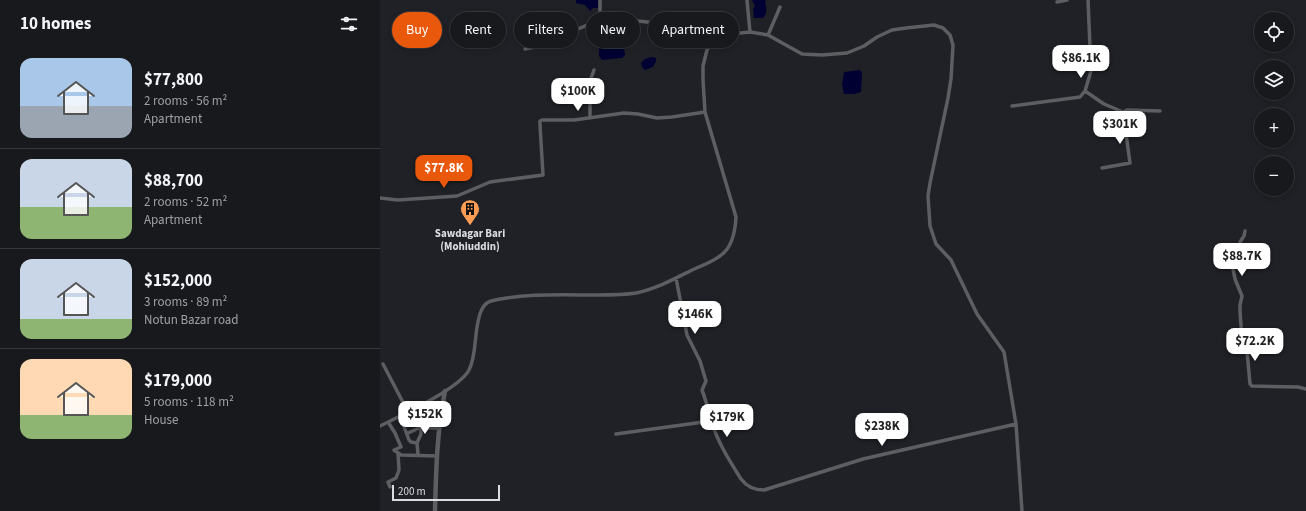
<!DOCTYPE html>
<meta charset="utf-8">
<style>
:root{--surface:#17191c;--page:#242629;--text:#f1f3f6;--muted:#9ea0a3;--line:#36383b;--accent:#ea580c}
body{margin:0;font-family:"Source Sans 3",sans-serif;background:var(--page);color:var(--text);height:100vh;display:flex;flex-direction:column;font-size:15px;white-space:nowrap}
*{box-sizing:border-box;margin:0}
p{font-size:13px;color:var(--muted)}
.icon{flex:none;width:22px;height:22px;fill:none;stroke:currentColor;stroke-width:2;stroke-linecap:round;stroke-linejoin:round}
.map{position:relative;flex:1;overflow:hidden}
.sheet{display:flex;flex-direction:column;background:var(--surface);width:380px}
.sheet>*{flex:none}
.guide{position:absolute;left:12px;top:12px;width:380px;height:36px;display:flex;gap:8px}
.fabs{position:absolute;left:874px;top:12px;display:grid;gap:8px}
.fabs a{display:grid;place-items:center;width:40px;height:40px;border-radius:50%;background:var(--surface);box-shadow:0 2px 6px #0003,0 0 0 1px var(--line);font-size:20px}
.scale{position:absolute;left:12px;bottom:10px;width:108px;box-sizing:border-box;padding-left:4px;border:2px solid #dadce0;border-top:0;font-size:11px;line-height:14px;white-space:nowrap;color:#dadce0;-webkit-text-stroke:3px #1f2126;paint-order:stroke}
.price{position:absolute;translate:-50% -34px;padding:0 9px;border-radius:8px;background:#fff;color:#222;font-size:13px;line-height:26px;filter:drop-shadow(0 1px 2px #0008)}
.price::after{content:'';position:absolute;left:50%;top:24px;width:12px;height:9px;margin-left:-6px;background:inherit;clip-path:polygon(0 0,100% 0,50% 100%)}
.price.on{background:var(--accent);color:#fff}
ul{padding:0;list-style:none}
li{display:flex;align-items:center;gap:12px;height:100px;padding:0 20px}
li+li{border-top:1px solid var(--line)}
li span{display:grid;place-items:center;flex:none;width:112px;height:80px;border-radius:12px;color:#555}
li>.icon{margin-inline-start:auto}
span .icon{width:48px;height:48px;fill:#fffc;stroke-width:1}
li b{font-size:17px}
h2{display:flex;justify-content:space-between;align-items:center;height:48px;padding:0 20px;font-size:17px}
.pill{padding:0 14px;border-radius:18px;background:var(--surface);box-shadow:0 2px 6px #0003,0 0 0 1px var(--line);font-size:14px;line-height:36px}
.pill.on{background:var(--accent);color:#fff}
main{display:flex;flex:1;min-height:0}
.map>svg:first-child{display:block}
.water{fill:#010033}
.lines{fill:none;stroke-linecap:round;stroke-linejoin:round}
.minor{stroke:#5d5e61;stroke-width:3.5}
.tertiary{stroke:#5d5e61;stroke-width:4.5}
.labels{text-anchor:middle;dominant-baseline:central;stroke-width:3;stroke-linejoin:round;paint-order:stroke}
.poi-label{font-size:11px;font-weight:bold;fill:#dadce0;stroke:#1f2126}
</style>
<main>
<section class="sheet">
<h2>10 homes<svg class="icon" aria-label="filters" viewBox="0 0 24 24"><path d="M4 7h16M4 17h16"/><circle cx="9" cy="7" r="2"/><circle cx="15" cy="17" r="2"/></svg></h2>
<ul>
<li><span style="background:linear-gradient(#a9c7e8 60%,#9aa5b1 0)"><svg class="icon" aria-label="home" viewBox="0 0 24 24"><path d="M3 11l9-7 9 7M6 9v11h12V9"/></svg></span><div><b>$77,800</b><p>2 rooms · 56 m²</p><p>Apartment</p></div></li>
<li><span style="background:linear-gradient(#c9d6e8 60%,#8fb573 0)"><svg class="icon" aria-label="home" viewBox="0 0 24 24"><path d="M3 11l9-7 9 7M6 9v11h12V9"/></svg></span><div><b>$88,700</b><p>2 rooms · 52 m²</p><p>Apartment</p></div></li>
<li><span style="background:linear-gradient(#c9d6e8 75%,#8fb573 0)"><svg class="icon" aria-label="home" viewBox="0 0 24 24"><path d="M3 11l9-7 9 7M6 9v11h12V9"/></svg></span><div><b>$152,000</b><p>3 rooms · 89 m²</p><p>Notun Bazar road</p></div></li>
<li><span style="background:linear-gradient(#ffd9b3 70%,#8fb573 0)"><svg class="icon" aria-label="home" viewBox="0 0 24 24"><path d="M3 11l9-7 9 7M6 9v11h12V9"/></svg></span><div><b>$179,000</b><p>5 rooms · 118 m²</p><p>House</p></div></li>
</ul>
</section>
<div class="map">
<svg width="926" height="511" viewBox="0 0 926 511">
<rect width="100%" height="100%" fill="#1f2126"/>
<path class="water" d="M 196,0 L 218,0 L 218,8 L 213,8 L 210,11 L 205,5 L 196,3 Z
M 372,0 L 386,0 L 385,2 C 387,8 387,14 383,18 L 374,18 L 373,9 L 375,6 Z
M 242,27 L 244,48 L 245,55 L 242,58 L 222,60 L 219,56 L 220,28 Z
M 272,57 L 276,58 L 276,61 L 273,67 L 265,70 L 262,67 L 261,63 L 265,59 Z
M 480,70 L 482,73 L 481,92 L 474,94 L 464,94 L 462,85 L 464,72 Z"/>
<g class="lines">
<path class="minor" d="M 367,0 L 370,32
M 677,2 L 687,0
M 388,35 L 400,7
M 216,39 L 219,20 L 239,19 L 295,25
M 145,49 L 176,43 L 188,38 L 198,29 L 219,20 L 220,15 L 220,0
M 705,91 L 724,104 L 743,112 L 747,110 L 780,111
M 632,106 L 700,97 L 705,91 L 711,71 L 708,0
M 210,118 L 210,81 L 214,70
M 722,168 L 750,163 L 743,112
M 0,198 L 18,200 L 77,196 L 110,182 L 163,175 L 160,125 L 160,121 L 162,120 L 194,120 L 244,113 L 258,114 L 277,118 L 292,117 L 325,112
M 865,231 L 864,236 L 860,242 L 861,259 L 854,262 L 852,264 L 855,279 L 862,296 L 860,305 L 860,311 L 862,340 L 867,351 L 870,384 L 872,386 L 918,387 L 926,389
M 296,278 L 307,335 L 320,361 L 326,381 L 322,390 C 326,400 328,410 331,420 C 337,441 349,460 361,479 C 367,487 374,490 384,490 L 483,459 L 636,424
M 3,364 L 28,412
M 20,416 L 29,440 L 31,442 L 37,443 L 38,455
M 8,422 L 15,433 L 21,447 L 14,450 L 21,455 L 57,456
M 0,426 C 20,416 79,389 89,370 C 98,353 93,326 102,309 C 104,305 108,302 111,301 C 145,293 182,295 217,295 C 230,295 243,295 256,293 C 276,289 294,279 312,270 C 342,257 354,253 356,217 L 325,112 L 323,80 L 323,66 L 327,50 L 332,42 L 341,35 L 370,32 L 388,35 L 422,54 L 442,55 L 467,53 L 484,46 L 497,37 L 512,30 L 526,28 L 554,25 L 563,28 L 570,35 L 573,45 L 571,79 L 568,98 L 550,183 L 548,196 L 550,226 L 556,244 L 571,260 L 597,314 L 624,352 L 636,424 L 642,511
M 28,433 L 39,428 L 60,428
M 236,434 L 331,421
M 37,443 L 41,434 L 41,404
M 10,487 L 8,482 L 16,478 L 19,470 L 18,453"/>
<path class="tertiary" d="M 55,511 C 56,471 57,430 65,391"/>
</g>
<defs>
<symbol id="building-pin" viewBox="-11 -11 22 30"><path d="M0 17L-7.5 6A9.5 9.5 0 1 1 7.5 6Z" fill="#fd9d54" stroke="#1f2126"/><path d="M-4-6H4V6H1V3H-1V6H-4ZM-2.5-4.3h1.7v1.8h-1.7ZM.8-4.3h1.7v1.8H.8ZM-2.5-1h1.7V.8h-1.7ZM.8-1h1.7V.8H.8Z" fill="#111"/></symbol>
</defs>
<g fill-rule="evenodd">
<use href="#building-pin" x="79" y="198" width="22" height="30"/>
</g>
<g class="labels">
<g class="poi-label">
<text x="90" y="233">Sawdagar Bari<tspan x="90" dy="13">(Mohiuddin)</tspan></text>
</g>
</g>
</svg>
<div class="fabs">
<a><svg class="icon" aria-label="locate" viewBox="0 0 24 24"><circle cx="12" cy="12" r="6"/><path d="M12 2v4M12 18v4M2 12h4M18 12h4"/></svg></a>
<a><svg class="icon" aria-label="layers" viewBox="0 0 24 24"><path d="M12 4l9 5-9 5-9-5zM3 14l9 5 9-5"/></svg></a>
<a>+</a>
<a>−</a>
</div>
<div class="scale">200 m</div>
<b class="price" style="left:701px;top:79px">$86.1K</b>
<b class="price" style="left:198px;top:112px">$100K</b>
<b class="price" style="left:740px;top:145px">$301K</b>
<b class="price on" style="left:64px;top:189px">$77.8K</b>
<b class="price" style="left:862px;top:277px">$88.7K</b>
<b class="price" style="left:315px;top:335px">$146K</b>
<b class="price" style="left:875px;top:362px">$72.2K</b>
<b class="price" style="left:45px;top:435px">$152K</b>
<b class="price" style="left:347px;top:438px">$179K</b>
<b class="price" style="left:502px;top:447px">$238K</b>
<div class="guide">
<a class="pill on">Buy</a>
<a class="pill">Rent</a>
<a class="pill">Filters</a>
<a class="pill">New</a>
<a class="pill">Apartment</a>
</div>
</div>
</main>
